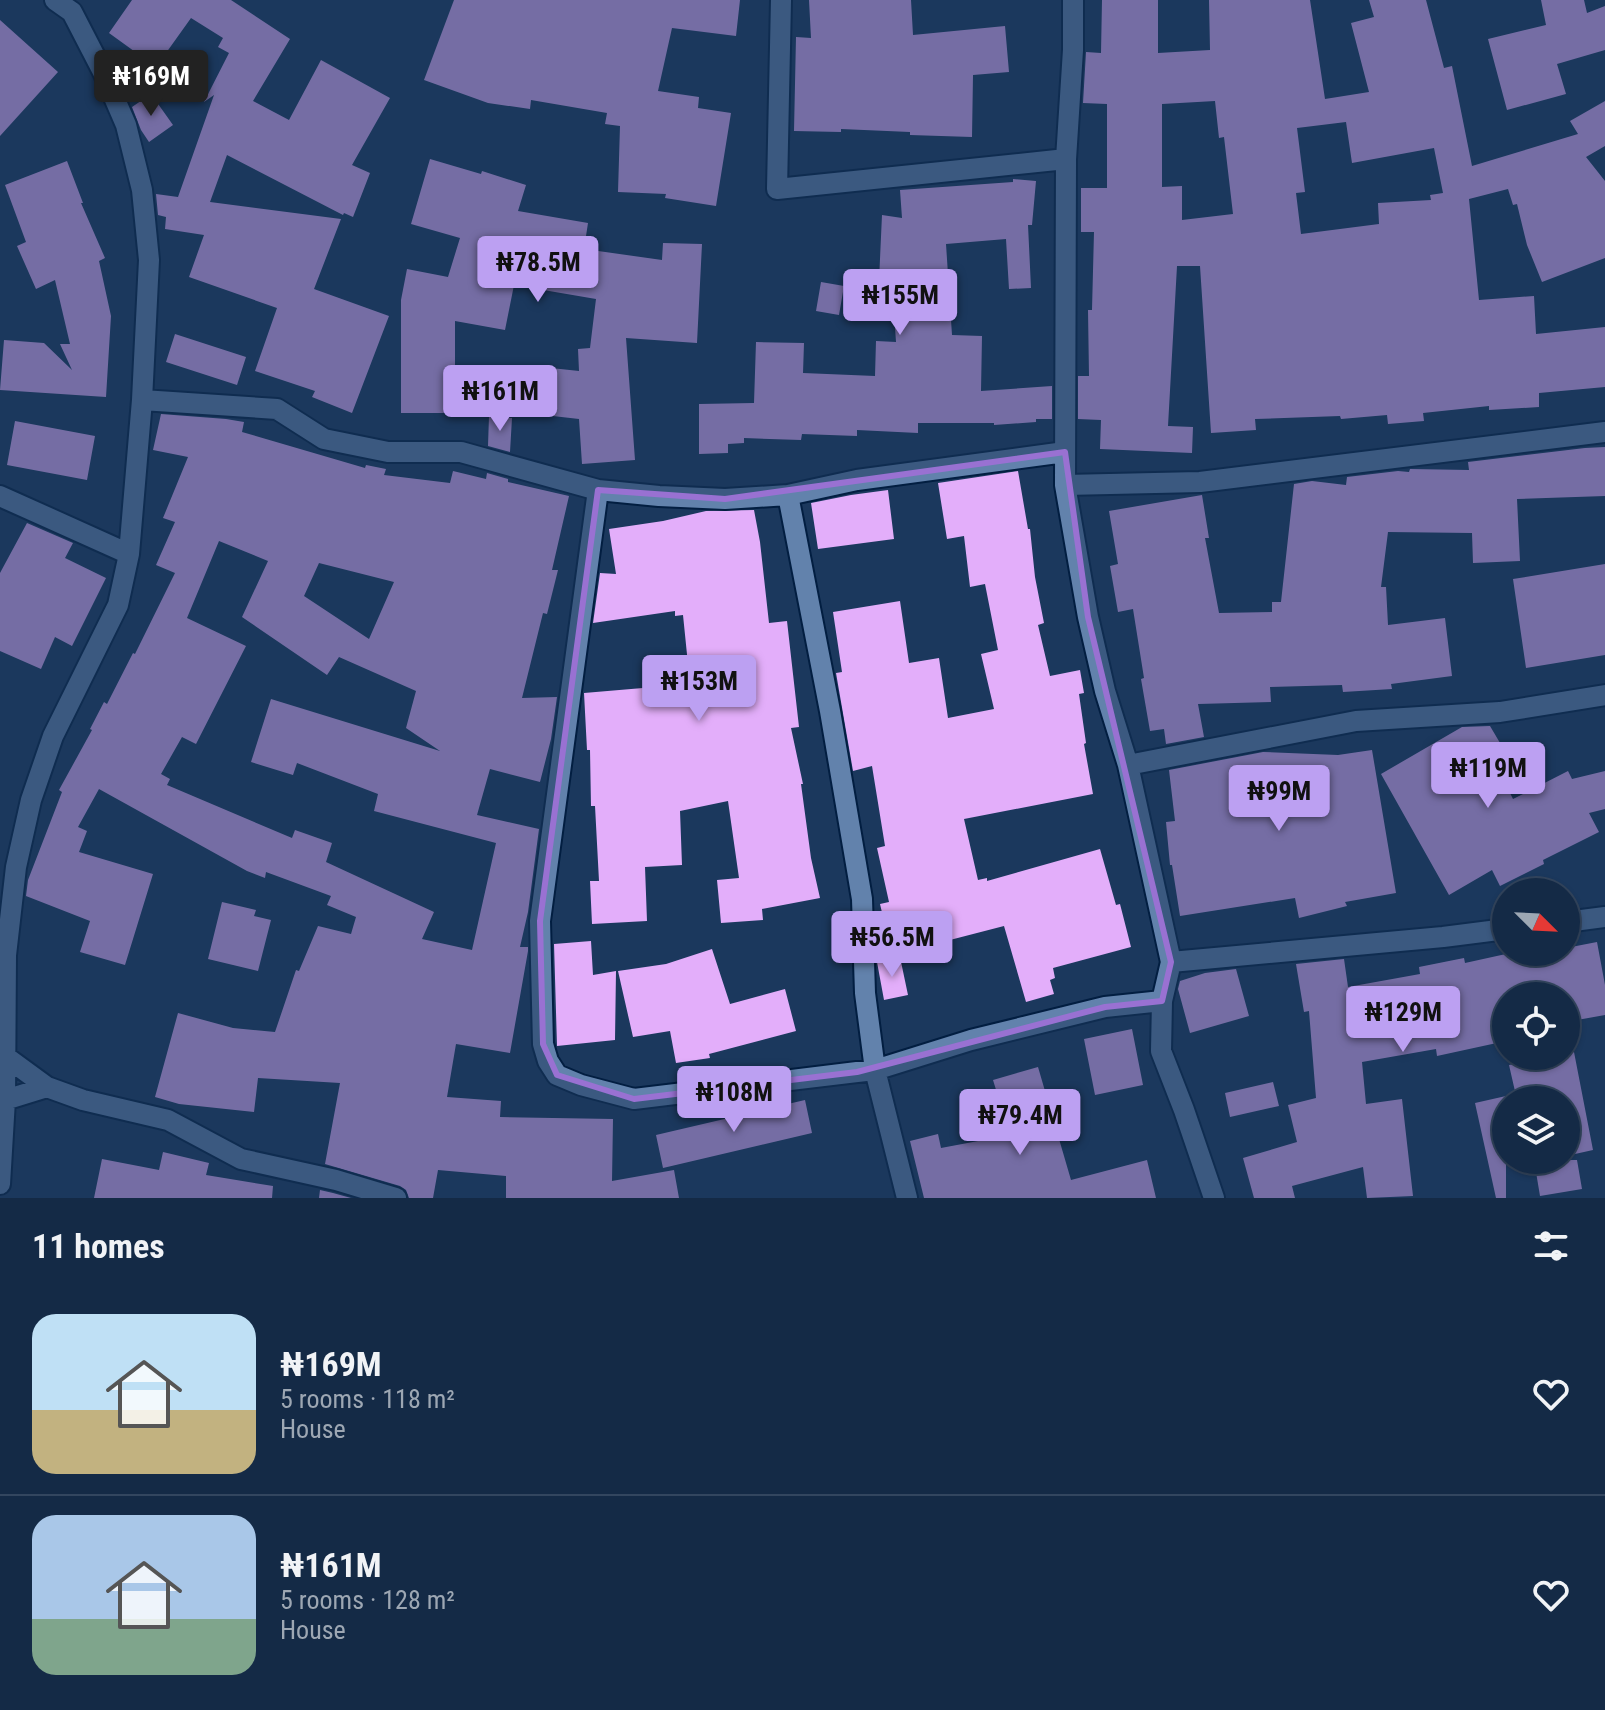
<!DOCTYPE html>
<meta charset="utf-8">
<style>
:root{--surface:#142a46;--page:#213651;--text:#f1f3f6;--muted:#9da7b3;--line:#33465f;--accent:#bca0f2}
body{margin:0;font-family:"Roboto Condensed",sans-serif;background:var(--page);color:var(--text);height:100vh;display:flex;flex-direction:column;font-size:30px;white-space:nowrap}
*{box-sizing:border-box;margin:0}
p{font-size:26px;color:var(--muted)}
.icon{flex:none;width:44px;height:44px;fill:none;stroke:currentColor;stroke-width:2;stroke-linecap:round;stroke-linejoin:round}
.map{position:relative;height:1198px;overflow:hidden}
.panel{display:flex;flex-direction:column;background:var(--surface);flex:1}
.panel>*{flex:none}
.needle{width:52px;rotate:114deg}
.controls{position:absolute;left:1492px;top:878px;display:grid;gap:16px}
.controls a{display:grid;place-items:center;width:88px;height:88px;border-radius:50%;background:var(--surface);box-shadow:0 2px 6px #0004,0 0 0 2px var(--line);font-size:40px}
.price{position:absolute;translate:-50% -68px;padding:0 18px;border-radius:8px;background:var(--accent);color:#111;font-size:26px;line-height:52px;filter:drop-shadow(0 2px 4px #0008)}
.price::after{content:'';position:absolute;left:50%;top:48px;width:24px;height:18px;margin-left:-12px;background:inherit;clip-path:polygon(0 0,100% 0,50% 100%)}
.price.current{background:#222;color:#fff}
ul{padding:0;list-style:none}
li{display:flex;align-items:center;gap:24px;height:200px;padding:0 32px}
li+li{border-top:2px solid var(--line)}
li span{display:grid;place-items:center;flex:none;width:224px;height:160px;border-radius:24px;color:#555}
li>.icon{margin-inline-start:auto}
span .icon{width:96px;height:96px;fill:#fffc;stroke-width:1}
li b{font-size:34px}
h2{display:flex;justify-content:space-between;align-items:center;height:96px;padding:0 32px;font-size:34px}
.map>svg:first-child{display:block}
.building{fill:#e3aefa;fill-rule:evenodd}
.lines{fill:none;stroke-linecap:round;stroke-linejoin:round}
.minor-casing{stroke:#021e41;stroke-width:24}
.minor{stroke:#6282ac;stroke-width:20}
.marked{fill:none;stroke:#9971d2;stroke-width:6;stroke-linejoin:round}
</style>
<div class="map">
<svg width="1605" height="1198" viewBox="0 0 1605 1198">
<rect width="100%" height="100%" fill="#1b385d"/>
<path class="building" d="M 132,0 L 231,0 L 290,39 L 253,101 L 289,120 L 321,60 L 390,98 L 352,165 L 370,173 L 353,217 L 344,213 L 343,215 L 227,155 L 210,202 L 341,219 L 314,289 L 389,316 L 352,413 L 312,397 L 315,391 L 255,371 L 277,308 L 189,277 L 204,235 L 165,229 L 166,217 L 158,215 L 156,194 L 178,197 L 214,95 L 204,102 L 229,53 L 218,47 L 223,38 L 191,18 L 156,67 L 109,33 Z
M 454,0 L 740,0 L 736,36 L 672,28 L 658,91 L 699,97 L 698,108 L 731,113 L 716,206 L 665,198 L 666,194 L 618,192 L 620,126 L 605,124 L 607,113 L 531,100 L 530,109 L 488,103 L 424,80 Z
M 809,0 L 911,0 L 913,35 L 1005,26 L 1009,72 L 973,75 L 972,137 L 910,135 L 910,132 L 841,129 L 841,132 L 794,131 L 796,37 L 811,38 Z
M 1102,0 L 1158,0 L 1158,53 L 1210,50 L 1209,0 L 1310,0 L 1325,99 L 1369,92 L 1351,23 L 1374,17 L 1369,0 L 1426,0 L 1444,68 L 1452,66 L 1472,166 L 1578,134 L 1570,121 L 1605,101 L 1605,146 L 1586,157 L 1605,181 L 1605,258 L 1542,282 L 1527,245 L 1517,204 L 1513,205 L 1508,189 L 1469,199 L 1479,300 L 1534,296 L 1536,334 L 1605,327 L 1605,387 L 1539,393 L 1539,407 L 1489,410 L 1489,406 L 1423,413 L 1424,421 L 1388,424 L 1387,415 L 1341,419 L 1340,416 L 1255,419 L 1256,430 L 1211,433 L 1200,266 L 1177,266 L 1168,426 L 1193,427 L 1192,453 L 1100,449 L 1101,420 L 1078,419 L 1078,376 L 1089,376 L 1088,310 L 1092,310 L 1094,232 L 1081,232 L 1081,188 L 1107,188 L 1107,104 L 1083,103 L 1086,52 L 1101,53 ZM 1215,101 L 1219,138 L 1224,137 L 1233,214 L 1182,220 L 1182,186 L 1162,187 L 1162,104 ZM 1346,122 L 1352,163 L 1434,148 L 1443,193 L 1430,195 L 1431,200 L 1378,203 L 1379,224 L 1301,234 L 1296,193 L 1305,192 L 1297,128 Z
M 1541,0 L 1584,0 L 1587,13 L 1605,6 L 1605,50 L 1557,64 L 1566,94 L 1507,110 L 1488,39 L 1546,25 Z
M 0,20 L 58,72 L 0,136 Z
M 151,94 L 173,125 L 149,142 L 141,130 L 132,107 Z
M 430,159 L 481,174 L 482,171 L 526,185 L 518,211 L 588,223 L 584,249 L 662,260 L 663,243 L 702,244 L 697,343 L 626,338 L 635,460 L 582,464 L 579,419 L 518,412 L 523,365 L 579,371 L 578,349 L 590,348 L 596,299 L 514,285 L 505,330 L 455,321 L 455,413 L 401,413 L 401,300 L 407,269 L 448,277 L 460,238 L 411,224 Z
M 67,161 L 83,203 L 81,203 L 105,258 L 99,261 L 111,316 L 106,397 L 0,390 L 4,340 L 44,343 L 72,370 L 60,344 L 70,344 L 55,280 L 36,289 L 17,246 L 26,242 L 5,185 Z
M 1013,179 L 1036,181 L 1032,225 L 1028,225 L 1031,288 L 1009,289 L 1006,239 L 946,244 L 952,335 L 982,336 L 981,391 L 1052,386 L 1052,419 L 1036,419 L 1036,422 L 994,425 L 994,423 L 918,423 L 918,433 L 857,430 L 857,436 L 802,434 L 801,440 L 744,438 L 744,443 L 728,444 L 728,453 L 699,454 L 699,404 L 754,403 L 756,342 L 804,343 L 803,373 L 875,376 L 876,341 L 896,342 L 892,283 L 879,281 L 882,215 L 902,218 L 900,190 L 1013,182 Z
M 821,282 L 844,286 L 839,315 L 816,311 Z
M 175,334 L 246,357 L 237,385 L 166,362 Z
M 161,414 L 226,419 L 244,422 L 242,432 L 365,468 L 366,465 L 386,469 L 384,475 L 450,483 L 453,471 L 486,479 L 487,473 L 508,479 L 508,482 L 569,496 L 552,570 L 558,570 L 547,614 L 543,613 L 522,698 L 557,697 L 551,739 L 540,782 L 490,769 L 477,815 L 539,829 L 528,912 L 520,947 L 528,947 L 528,951 L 510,1053 L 456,1044 L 447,1097 L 501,1101 L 500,1117 L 613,1119 L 612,1181 L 674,1170 L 679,1198 L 506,1198 L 506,1176 L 438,1170 L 433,1198 L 409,1198 L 406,1190 L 400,1186 L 325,1164 L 340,1083 L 258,1078 L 254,1112 L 179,1104 L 155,1097 L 178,1013 L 233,1028 L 275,1032 L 296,970 L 299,971 L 318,926 L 351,934 L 356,917 L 327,905 L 331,896 L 266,872 L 265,878 L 247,871 L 99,789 L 78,827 L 87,831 L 79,852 L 153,874 L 125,965 L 80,952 L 90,921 L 26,896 L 28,880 L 62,792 L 59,790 L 92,730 L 90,729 L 104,702 L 107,704 L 133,653 L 135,654 L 175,573 L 156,565 L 175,522 L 163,518 L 188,457 L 153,450 ZM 219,541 L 268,561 L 242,617 L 327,675 L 339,657 L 416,691 L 406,728 L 440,751 L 271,699 L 251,762 L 293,775 L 297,763 L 378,794 L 374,811 L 496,843 L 472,950 L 422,939 L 434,912 L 326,862 L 332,843 L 295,830 L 292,838 L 167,785 L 170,779 L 161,774 L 182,737 L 196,744 L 246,646 L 187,618 ZM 319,563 L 394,582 L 369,639 L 304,596 Z
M 489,416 L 512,418 L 510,452 L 488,446 Z
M 15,421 L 95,436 L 87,480 L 7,465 Z
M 1605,447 L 1605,496 L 1517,499 L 1520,561 L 1473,563 L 1472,533 L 1388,532 L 1381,587 L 1386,587 L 1388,625 L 1445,618 L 1452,676 L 1391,684 L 1392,689 L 1343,692 L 1342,685 L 1270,687 L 1271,702 L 1198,704 L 1204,737 L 1166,744 L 1164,729 L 1150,731 L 1141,679 L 1144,678 L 1133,609 L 1118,612 L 1110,566 L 1118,564 L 1109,511 L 1202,495 L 1209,538 L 1205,538 L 1219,613 L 1272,612 L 1272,602 L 1281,602 L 1294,484 L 1312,481 L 1346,485 L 1347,477 L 1398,471 L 1409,472 L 1410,469 L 1469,470 L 1468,462 L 1585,448 Z
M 1018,471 L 1028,529 L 1030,529 L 1035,577 L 1044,623 L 1038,625 L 1050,676 L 1080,670 L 1084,693 L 1079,694 L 1086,743 L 1084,744 L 1093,794 L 964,819 L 978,880 L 987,878 L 987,881 L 1100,849 L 1116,905 L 1120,904 L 1131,947 L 1053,968 L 1055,978 L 1050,980 L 1054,994 L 1026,1002 L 1004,926 L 892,955 L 880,904 L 889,902 L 877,848 L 885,846 L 872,766 L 853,771 L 836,673 L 842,672 L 833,612 L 900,601 L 909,663 L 939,658 L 948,718 L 994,709 L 981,654 L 998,650 L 985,584 L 970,587 L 964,536 L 947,539 L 938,483 Z
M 888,490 L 894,539 L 818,549 L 811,503 L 851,495 Z
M 754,510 L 760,542 L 769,623 L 787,621 L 799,727 L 791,728 L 803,784 L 801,784 L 811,858 L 820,898 L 762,909 L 763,920 L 721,923 L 717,880 L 739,878 L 728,801 L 680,811 L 682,865 L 645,867 L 647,921 L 592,924 L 590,881 L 599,881 L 595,806 L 591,806 L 590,750 L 587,750 L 584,693 L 690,684 L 683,615 L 675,616 L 675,611 L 593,623 L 600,573 L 616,574 L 609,529 L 663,521 L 706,511 Z
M 27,523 L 73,543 L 65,558 L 106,578 L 72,646 L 55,637 L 41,669 L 0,651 L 0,573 Z
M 1605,564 L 1605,655 L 1526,668 L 1513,579 Z
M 1490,726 L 1503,748 L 1491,755 L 1513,799 L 1568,771 L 1572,779 L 1605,771 L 1605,809 L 1589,813 L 1599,832 L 1543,860 L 1544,864 L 1500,886 L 1492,870 L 1449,895 L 1381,774 L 1462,727 Z
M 1372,750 L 1396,893 L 1345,902 L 1347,906 L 1299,918 L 1295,898 L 1180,916 L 1172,865 L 1170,865 L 1166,822 L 1175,821 L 1169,770 L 1263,752 L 1338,755 Z
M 222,902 L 256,910 L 254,916 L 271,920 L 258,971 L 208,959 Z
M 591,941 L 593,975 L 616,971 L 615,1040 L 557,1046 L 554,944 Z
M 1597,942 L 1605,985 L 1605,1015 L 1566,1022 L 1566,996 L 1506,996 L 1506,1041 L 1437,1056 L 1436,1049 L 1362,1062 L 1366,1104 L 1402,1099 L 1413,1196 L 1367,1198 L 1363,1167 L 1292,1186 L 1295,1198 L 1254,1198 L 1243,1158 L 1297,1142 L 1288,1105 L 1316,1098 L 1309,1011 L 1304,1012 L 1296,964 L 1344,959 L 1348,987 L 1420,974 L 1419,967 L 1464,958 L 1465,963 L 1515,952 L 1566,952 L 1566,948 Z
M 712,949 L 730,1004 L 785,989 L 796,1031 L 709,1054 L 710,1058 L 676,1063 L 670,1031 L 633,1037 L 618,971 L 666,964 Z
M 900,957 L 908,995 L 884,1000 L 877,962 Z
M 1236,969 L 1249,1016 L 1190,1033 L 1178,989 L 1180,981 L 1205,973 Z
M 1132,1029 L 1143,1085 L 1095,1095 L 1084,1039 Z
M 1574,1052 L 1593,1150 L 1566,1156 L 1566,1100 L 1517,1100 L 1509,1065 L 1555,1056 L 1566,1056 L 1566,1054 Z
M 1038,1067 L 1071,1180 L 1147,1160 L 1156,1198 L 924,1198 L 910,1141 L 938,1134 L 941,1148 L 1010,1135 L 993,1080 Z
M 1273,1082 L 1279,1106 L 1230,1117 L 1225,1093 Z
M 1506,1096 L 1506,1198 L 1496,1198 L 1475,1103 Z
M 805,1100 L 812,1133 L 663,1168 L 656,1135 Z
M 163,1152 L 209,1163 L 206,1175 L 273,1186 L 272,1198 L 94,1198 L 102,1159 L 159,1170 Z
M 1534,1160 L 1577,1160 L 1582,1189 L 1540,1196 Z
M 320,1190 L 333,1193 L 351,1198 L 319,1198 Z"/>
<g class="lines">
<defs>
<path id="minor" d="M 781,0 L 777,189 L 1066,159
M 1073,0 L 1073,50 L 1066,159 L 1065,485 L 1088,617 L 1105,691 L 1128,765 L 1171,962 L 1162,1001 L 1161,1051 L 1184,1110 L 1214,1198
M 142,400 L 277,409 L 324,439 L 388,452 L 461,452 L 598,490 L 659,496 L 725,499 L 788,495 L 857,480 L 1065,452
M 1065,485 L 1200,482 L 1605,432
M 598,490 L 540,921 L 543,1044 L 548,1061 L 557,1075 L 581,1085 L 634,1099 L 857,1072 L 875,1070 L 971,1040 L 1105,1007 L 1162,1001
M 788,495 L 830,711 L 862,899 L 865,993 L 875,1070 L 907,1198
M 0,496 L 129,554
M 1128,765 L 1356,721 L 1500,712 L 1605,695
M 1566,922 L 1605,917
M 1171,962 L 1443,937 L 1506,929
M 6,1057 L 47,1087 L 83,1100 L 168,1120 L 241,1159 L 336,1180 L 396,1198
M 5,1100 L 47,1087
M 0,1184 L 5,1100 L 6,955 L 16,867 L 31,800 L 53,736 L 118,605 L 129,554 L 142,400 L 149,260 L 142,190 L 126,125 L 104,74 L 72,12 L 55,0"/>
</defs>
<use href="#minor" class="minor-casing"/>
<use href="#minor" class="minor"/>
</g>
<path d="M0 0H1605V1198H0ZM 1065,452 L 1088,617 L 1171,962 L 1162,1001 L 1105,1007 L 857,1072 L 634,1099 L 557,1075 L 543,1044 L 540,921 L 598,490 L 725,499 Z" fill="#1b385d" fill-opacity=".55" fill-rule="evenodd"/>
<path class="marked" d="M 1065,452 L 1088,617 L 1171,962 L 1162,1001 L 1105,1007 L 857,1072 L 634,1099 L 557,1075 L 543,1044 L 540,921 L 598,490 L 725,499 Z"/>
</svg>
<div class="controls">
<a><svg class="needle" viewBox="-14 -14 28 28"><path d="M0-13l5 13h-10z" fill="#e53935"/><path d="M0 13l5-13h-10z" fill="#9da7b3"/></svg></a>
<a><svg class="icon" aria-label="locate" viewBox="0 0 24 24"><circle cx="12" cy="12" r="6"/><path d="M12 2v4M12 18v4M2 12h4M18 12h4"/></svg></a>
<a><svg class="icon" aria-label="layers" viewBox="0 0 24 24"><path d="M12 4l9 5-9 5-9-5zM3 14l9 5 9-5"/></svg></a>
</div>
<b class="price current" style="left:151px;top:118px">₦169M</b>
<b class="price" style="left:538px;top:304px">₦78.5M</b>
<b class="price" style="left:900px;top:337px">₦155M</b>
<b class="price" style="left:500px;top:433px">₦161M</b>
<b class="price" style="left:699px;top:723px">₦153M</b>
<b class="price" style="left:1488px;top:810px">₦119M</b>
<b class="price" style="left:1279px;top:833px">₦99M</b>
<b class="price" style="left:892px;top:979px">₦56.5M</b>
<b class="price" style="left:1403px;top:1054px">₦129M</b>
<b class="price" style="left:734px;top:1134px">₦108M</b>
<b class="price" style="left:1020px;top:1157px">₦79.4M</b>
</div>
<section class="panel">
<h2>11 homes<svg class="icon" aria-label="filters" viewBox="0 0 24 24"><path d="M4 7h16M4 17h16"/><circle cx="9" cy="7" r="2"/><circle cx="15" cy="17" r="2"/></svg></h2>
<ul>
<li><span style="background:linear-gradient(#bfe0f5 60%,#c2b280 0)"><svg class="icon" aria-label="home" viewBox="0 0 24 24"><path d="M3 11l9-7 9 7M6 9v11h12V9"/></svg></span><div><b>₦169M</b><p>5 rooms · 118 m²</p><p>House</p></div><svg class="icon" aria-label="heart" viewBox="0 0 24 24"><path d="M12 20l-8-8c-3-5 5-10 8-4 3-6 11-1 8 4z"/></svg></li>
<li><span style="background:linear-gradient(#a9c7e8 65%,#7fa58c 0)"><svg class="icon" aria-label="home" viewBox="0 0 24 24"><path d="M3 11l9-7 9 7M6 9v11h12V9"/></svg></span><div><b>₦161M</b><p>5 rooms · 128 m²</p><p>House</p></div><svg class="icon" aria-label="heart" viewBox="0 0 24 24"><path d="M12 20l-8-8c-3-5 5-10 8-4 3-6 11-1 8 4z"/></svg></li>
</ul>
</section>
